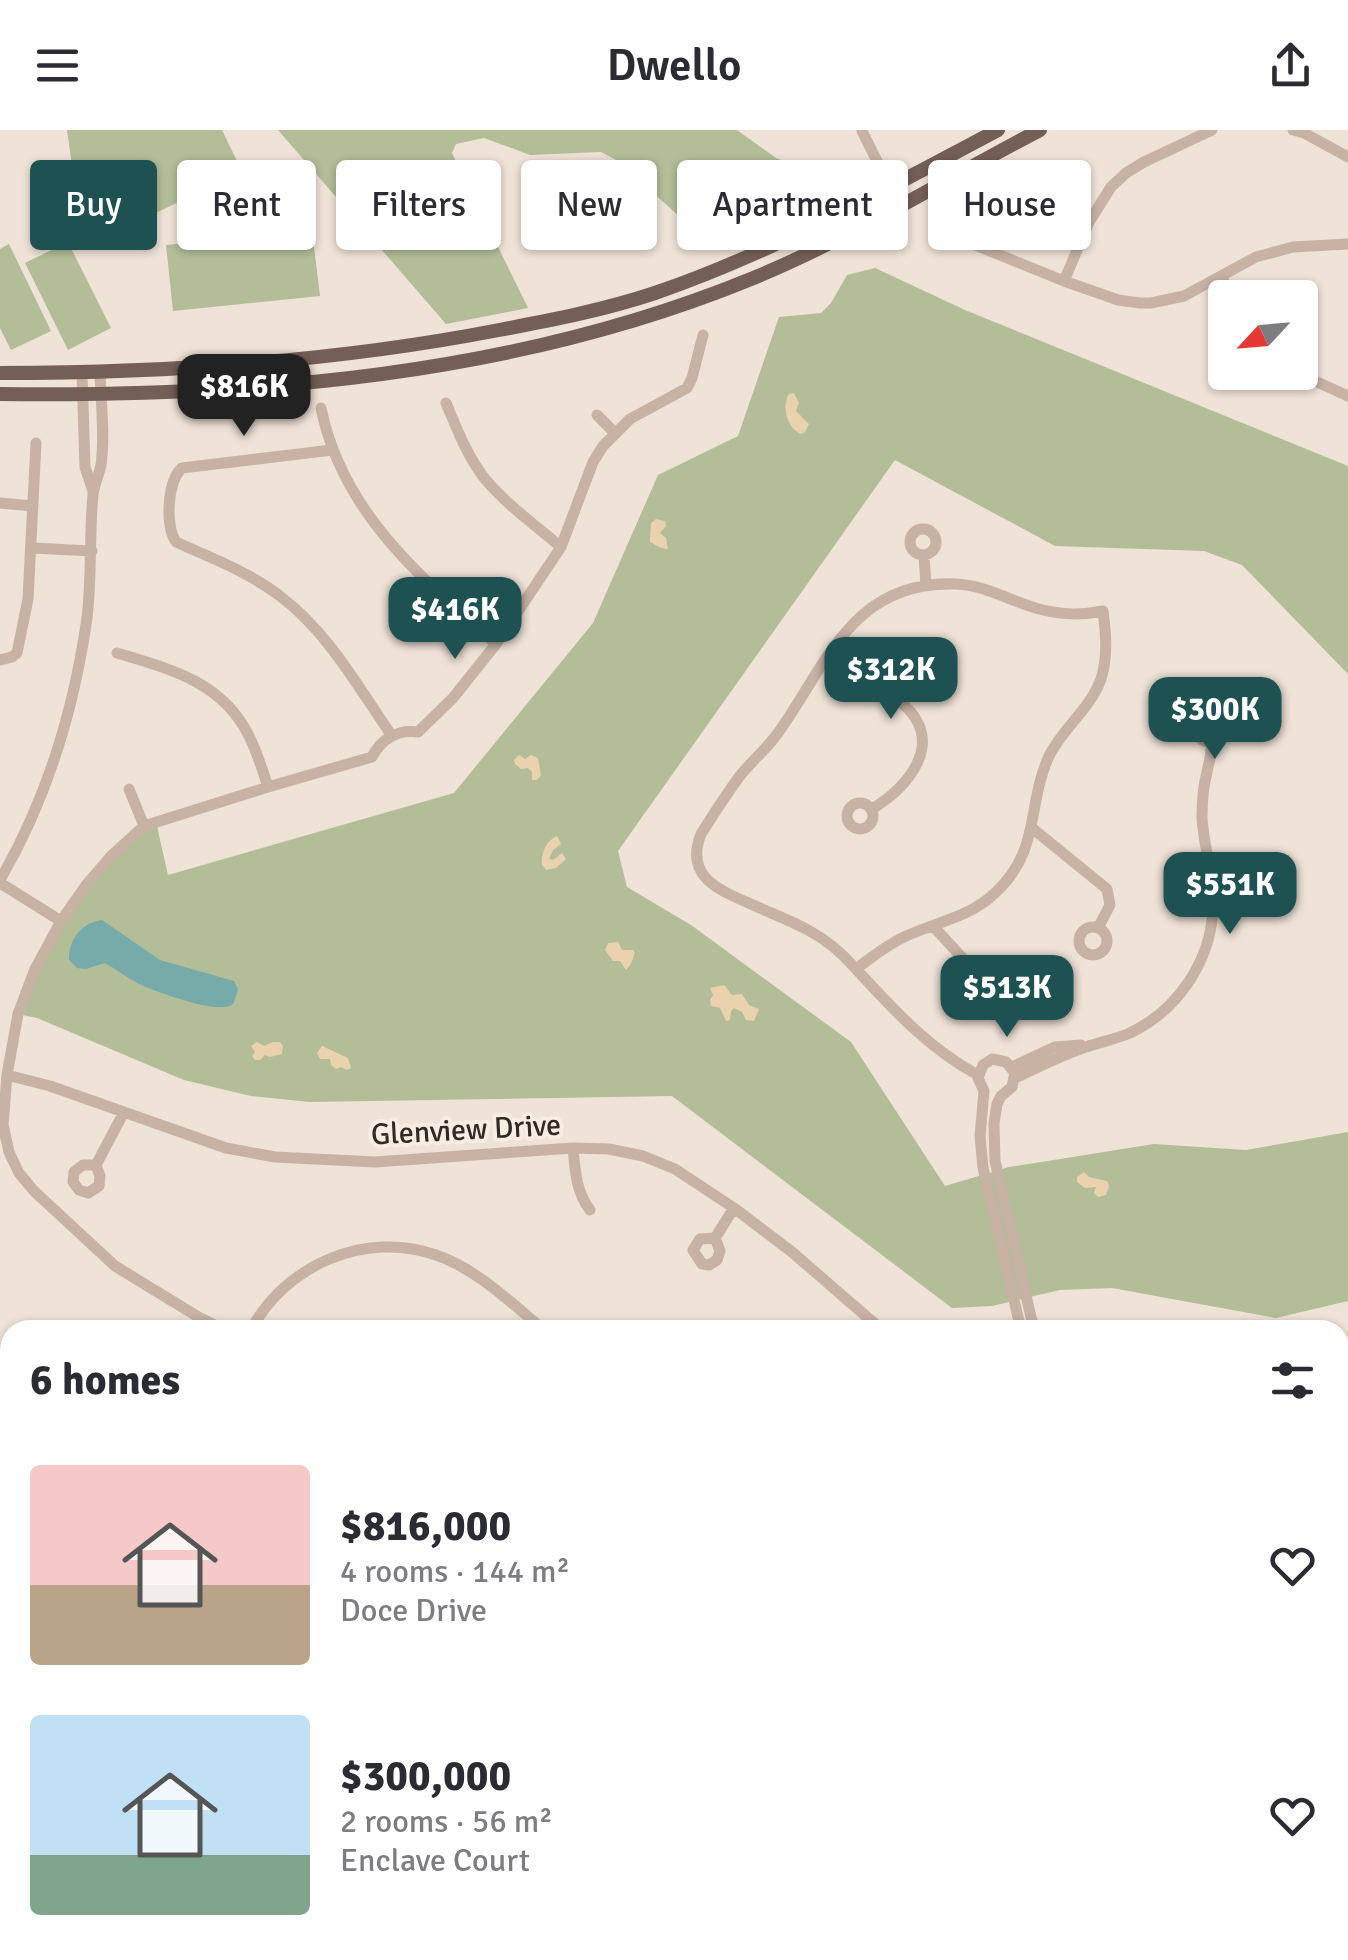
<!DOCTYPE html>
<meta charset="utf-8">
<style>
:root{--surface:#fff;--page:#f7f7f7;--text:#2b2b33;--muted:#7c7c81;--accent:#1d5152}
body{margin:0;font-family:Signika,sans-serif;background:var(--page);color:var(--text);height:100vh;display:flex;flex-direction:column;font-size:38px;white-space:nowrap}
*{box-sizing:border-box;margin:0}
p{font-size:32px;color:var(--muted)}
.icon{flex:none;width:55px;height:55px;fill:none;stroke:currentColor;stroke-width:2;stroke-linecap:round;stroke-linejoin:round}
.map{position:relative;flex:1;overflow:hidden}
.panel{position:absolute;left:0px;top:1190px;width:1350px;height:640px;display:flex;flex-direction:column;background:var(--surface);border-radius:30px 30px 0 0;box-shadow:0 2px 8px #0004}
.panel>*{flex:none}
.hud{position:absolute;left:30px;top:30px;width:1290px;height:90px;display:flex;gap:20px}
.needle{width:65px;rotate:244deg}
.tools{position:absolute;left:1208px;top:150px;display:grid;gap:20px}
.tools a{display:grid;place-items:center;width:110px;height:110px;border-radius:10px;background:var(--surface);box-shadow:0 2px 8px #0004;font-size:50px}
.price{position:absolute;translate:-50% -85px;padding:0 22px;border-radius:20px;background:var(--accent);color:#fff;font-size:32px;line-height:65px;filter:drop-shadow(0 2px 5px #0008)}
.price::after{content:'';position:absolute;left:50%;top:60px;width:30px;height:22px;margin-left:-15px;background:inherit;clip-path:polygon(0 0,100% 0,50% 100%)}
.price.active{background:#222;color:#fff}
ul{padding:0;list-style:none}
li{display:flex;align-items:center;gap:30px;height:250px;padding:0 30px}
li span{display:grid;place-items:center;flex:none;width:280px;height:200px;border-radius:10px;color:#555}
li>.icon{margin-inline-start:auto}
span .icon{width:120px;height:120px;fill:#fffc;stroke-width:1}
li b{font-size:42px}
h2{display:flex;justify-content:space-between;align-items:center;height:120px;padding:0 30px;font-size:42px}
.tag{padding:0 35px;border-radius:10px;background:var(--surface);box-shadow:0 2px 8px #0004;font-size:35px;line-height:90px}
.tag.active{background:var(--accent);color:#fff}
header{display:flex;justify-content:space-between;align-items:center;height:130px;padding:0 30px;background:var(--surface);font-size:45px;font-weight:600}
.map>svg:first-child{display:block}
.green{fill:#b3bd98}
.sand{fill:#ebd2ae}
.water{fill:#77abaa}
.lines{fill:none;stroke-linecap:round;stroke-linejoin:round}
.minor{stroke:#c7b2a4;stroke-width:11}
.major{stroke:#745f57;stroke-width:14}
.labels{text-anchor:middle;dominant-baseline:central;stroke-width:8;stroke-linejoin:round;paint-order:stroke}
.street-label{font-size:30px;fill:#322925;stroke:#f8ede3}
</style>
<header><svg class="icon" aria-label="menu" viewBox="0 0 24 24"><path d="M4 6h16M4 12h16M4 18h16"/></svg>Dwello<svg class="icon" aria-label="share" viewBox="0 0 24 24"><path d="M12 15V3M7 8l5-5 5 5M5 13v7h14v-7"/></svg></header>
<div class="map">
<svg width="1348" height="1830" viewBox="0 0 1348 1830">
<rect width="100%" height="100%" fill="#efe2d7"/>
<path class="green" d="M 67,0 L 222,0 L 237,31 L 229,52 L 201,68 L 189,67 L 104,108 L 73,43 Z
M 278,0 L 737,0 L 776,28 L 851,58 L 772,100 C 750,65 711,95 679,86 L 616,30 L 601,22 L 530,25 L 484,8 L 456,14 L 452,23 L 528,178 L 446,194 Z
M 312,100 L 320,166 L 173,181 L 166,115 Z
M 68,112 L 111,198 L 68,220 L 25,133 Z
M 9,114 L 51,201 L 11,220 L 0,198 L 0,119 Z
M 875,138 L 965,180 L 1348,336 L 1348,544 L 1242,435 L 1204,421 L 1055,416 L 895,330 L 618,721 L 627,757 L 691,795 L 851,912 L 945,1056 L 1009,1037 L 1154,1014 L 1246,1020 L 1348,1002 L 1348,1171 L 1276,1188 L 1112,1158 L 1060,1160 L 992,1176 L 952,1178 L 672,966 L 310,972 L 251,966 L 184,950 L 37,888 L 18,884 L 35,839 L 87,754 L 156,692 L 168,745 L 454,663 L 593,493 L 658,345 L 738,306 L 779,187 L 821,183 L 831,173 L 847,145 Z"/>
<path class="sand" d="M 794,263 L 799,273 L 796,281 L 809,294 L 805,302 L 801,304 C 787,298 781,277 789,264 Z
M 656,389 L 665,391 L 666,396 L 660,403 L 666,408 L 668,419 L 661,418 L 650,412 L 651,393 Z
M 519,625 L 525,629 L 531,625 L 538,628 L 541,645 L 537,650 L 532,650 L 532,642 L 528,638 L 521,639 L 515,634 L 514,630 Z
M 557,706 L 561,714 L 553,720 L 549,729 L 553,730 L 562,723 L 566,729 L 556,738 L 546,740 L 542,735 C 540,724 547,710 557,706 Z
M 618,812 L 622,820 L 633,820 L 635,822 L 631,834 L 626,840 L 620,831 L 613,831 L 605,820 L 608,813 Z
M 724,855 L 732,865 L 742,864 L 749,875 L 759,879 L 754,891 L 746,890 L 742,882 L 734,878 L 731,881 L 730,890 L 726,891 L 720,878 L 711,876 L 710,870 L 713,865 L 710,858 Z
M 257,912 L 264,916 L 273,912 L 280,912 L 283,916 L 282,924 L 270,927 L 265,925 L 260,930 L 255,930 L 252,926 L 255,922 L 251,916 Z
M 322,916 L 348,928 L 351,938 L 347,940 L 341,937 L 336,939 L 331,935 L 330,929 L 320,929 L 317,923 Z
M 1084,1042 L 1089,1047 L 1107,1051 L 1109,1056 L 1106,1065 L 1098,1067 L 1094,1063 L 1096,1057 L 1085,1058 L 1077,1052 L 1077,1047 Z"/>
<path class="water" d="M 102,790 L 160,830 L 234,851 L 238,859 C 237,862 235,871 233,874 C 220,886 154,861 139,854 C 127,848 116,839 105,833 L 86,839 L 77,838 L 69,830 C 69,809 81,793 102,790 Z"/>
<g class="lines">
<path class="minor" d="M 1293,0 L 1304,3 L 1348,27
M 862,1 L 884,45
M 962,96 L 975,115 L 1064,151 L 1118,170 L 1140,173 L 1151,173 L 1184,166 L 1256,127 L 1293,117 L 1348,114
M 1221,146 L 1233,168
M 1064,151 L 1089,92 L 1111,57 L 1126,43 L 1144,32 L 1212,0
M 1295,242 L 1348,266
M 82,243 L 85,337 L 93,361
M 446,273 C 457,299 467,326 485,349 C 507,375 535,395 561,417
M 321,278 C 342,382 420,447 496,514
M 597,285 L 615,303
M 332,320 L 182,338 C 167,351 165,396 176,412 C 211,428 249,442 280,466 C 328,502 358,557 392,606
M 0,373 L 33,376
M910 412a13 13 0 1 1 26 0a13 13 0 1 1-26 0Z
M 32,418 L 92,421
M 924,425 L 926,456
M 117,523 C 169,539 221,551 248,604 C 257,621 262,639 268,657
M 829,524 L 904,575 C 946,613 908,657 872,679
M 0,530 L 12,527 L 17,523 L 28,469 L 36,313
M1196 599a13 13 0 1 1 26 0a13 13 0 1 1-26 0Z
M 129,659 L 144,696
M847 686a13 13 0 1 1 26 0a13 13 0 1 1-26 0Z
M 1032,698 L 1107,759 L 1110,775 L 1098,798
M 0,750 C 46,671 74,579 87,488 C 92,447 89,406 93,365 C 94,355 99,345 101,335 C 105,306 101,273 100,243
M 0,753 L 61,791
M 933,796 L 968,834
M1079 811a14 14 0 1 1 28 0a14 14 0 1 1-28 0Z
M965 844a12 12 0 1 1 24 0a12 12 0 1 1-24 0Z
M 856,839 C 872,827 888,814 906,806 C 937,792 970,787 995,763 C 1042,720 1026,674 1050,624 C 1064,597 1090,579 1101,549 C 1108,526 1106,504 1103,481 C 1083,485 1063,485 1043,480 C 1012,473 988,455 956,454 C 850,450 826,538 775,607 C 764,621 750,633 739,647 C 726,665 713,685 701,704 C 684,747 719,760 751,774 C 770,783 790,790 808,800 C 827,810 842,823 856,839 C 893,879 929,919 978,945
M 1012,937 L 1055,917 L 1081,915
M 7,945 L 50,956 L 226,1018 L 275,1027 L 375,1032 L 573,1018 L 609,1019 L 643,1026 L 675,1039 L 734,1078 L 792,1122 L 882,1200
M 1015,948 C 1038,937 1062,925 1086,917 C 1101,912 1116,909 1130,903 C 1178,880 1210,832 1213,780 C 1215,749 1204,720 1202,688 C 1202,673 1203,657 1207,642 C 1209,632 1212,623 1211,612
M 573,1018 C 575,1040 576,1062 590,1080
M 96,1035 L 83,1035 L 74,1042 L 73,1052 L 79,1060 L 88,1063 L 99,1056 L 100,1046 L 96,1035 L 124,982
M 715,1108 L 700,1109 L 693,1120 L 702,1134 L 709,1135 L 717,1130 L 720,1121 L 715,1108 L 734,1078
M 225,1200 L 200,1188 L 115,1136 L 34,1061 L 19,1043 L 9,1022 L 3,995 L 7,945 L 18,884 L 35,839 L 61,791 L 87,754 L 111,726 L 144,696 L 268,657 L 372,627 C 381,609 398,599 418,602 L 453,568 L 496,514 L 561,417 L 593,332 L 603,316 L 630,289 L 687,258 L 692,248 L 703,205
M 251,1200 C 285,1135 366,1100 436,1125 C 477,1139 511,1173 544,1200
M 1021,1200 L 983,1038 L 980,1006 L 984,961 L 978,948 L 983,935 L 992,929 L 1006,932 L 1015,943 L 1012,957 L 1001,966 L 997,974 L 994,993 L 995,1031 L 1034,1200
M 0,1419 L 10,1430
M 0,1470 L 10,1459
M 0,1564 L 10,1553
M 1340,1626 L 1348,1612
M 0,1684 L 10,1678
M 1340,1703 L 1348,1718
M 0,1759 L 10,1778
M 1340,1793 L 1348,1781
M 34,1820 L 40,1830
M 304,1820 L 309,1830
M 376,1820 L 381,1830
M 392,1820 L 398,1830
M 473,1820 L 475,1830
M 908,1820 L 913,1830
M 1038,1827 L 1042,1820
M 134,1830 L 151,1820
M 508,1830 L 512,1820
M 858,1830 L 879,1820
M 1315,1830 L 1322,1820"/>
<path class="major" d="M 0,243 C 168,243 334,232 499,200 C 552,190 604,180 655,163 C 775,122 886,59 998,0
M 0,264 C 254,267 514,246 751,149 C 851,108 944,50 1040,0
M 1340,1338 L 1348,1336
M 1340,1356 L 1348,1354
M 1124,1820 L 1129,1830
M 1143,1820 L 1149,1830
M 692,1830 L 710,1820
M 728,1830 L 746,1820"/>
</g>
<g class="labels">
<g class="street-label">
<text transform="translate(466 1000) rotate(-3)">Glenview Drive</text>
</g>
</g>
</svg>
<div class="tools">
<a><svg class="needle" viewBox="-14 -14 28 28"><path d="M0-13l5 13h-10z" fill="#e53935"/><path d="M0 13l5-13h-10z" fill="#7c7c81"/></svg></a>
</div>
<b class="price active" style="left:244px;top:309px">$816K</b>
<b class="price" style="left:455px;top:532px">$416K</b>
<b class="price" style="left:891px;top:592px">$312K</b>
<b class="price" style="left:1215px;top:632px">$300K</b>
<b class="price" style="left:1230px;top:807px">$551K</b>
<b class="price" style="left:1007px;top:910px">$513K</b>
<div class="hud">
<a class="tag active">Buy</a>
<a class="tag">Rent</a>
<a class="tag">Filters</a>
<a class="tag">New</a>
<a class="tag">Apartment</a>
<a class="tag">House</a>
</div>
<section class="panel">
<h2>6 homes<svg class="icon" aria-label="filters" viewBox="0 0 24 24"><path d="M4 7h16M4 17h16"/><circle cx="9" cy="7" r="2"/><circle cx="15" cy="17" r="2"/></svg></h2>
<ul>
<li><span style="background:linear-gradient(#f6c9c9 60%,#b9a48a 0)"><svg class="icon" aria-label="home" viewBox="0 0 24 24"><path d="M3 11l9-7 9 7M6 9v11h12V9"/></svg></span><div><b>$816,000</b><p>4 rooms · 144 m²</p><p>Doce Drive</p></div><svg class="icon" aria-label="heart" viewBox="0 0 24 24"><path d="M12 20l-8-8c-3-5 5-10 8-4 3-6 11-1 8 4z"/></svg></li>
<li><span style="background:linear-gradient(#bfe0f5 70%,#7fa58c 0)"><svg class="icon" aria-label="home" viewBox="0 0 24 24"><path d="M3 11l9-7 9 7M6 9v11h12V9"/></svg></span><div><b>$300,000</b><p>2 rooms · 56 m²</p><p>Enclave Court</p></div><svg class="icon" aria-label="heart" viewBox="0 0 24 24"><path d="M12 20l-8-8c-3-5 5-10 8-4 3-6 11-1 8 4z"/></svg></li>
</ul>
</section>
</div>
